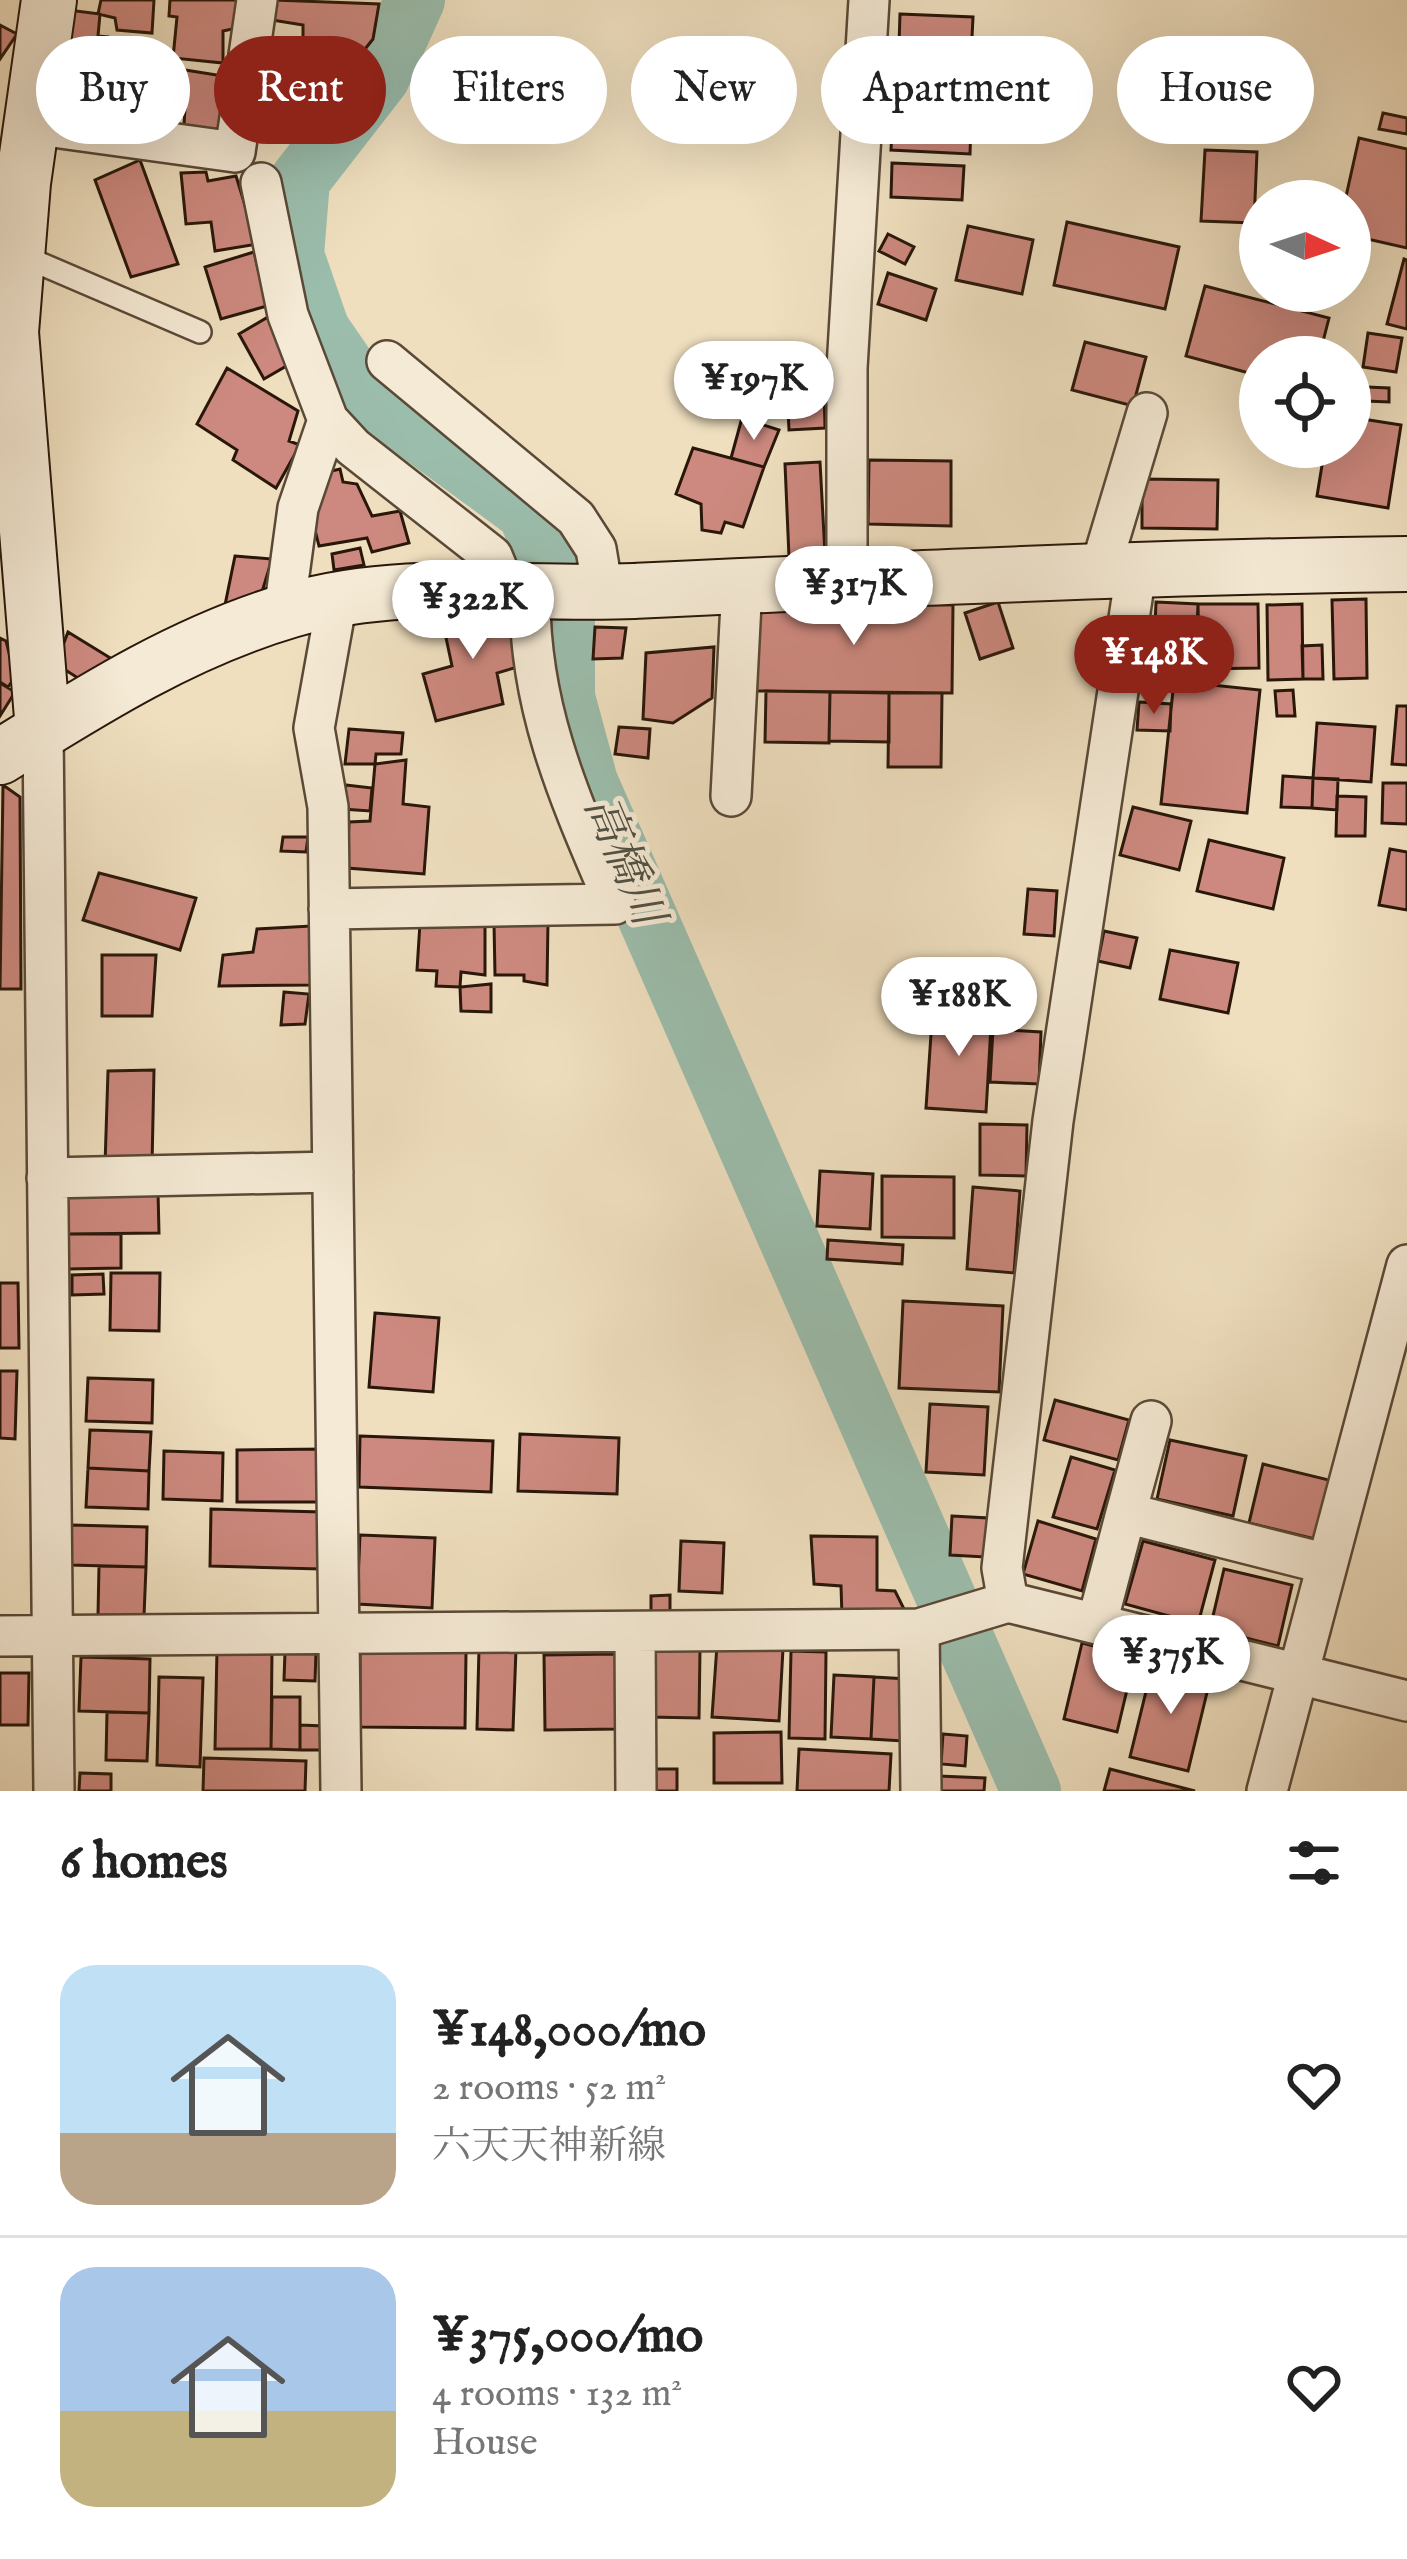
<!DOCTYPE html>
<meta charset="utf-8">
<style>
:root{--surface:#fff;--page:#f2f2f2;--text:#222;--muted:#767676;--line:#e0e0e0;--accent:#8f2418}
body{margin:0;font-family:"IM FELL English","Noto Serif JP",serif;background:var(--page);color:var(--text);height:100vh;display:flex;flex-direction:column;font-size:45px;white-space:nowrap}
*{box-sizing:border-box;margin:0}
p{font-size:39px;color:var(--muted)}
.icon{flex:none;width:66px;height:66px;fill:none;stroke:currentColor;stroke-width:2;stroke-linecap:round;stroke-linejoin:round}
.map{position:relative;height:1791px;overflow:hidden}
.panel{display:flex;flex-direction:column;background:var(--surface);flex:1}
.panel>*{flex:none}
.guide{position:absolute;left:36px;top:36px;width:1335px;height:108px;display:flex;gap:24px}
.needle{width:78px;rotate:93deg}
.tools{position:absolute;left:1239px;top:180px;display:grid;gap:24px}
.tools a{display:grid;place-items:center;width:132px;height:132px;border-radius:50%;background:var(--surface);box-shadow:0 12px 48px #0002;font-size:60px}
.price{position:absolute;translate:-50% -102px;padding:0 27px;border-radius:42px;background:#fff;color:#222;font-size:39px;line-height:78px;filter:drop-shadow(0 3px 6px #0008)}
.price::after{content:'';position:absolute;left:50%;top:72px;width:36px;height:27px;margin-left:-18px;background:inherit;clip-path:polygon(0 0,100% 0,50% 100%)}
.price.on{background:var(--accent);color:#fff}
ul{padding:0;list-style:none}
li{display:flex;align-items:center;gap:36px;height:300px;padding:0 60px}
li+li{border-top:3px solid var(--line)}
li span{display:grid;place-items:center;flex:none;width:336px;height:240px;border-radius:36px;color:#555}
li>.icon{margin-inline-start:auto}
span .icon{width:144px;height:144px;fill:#fffc;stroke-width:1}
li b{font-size:51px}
h2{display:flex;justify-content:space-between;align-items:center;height:144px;padding:0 60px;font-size:51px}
.tag{padding:0 42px;border-radius:54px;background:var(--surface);box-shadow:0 12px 48px #0002;font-size:42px;line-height:108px}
.tag.on{background:var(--accent);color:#fff}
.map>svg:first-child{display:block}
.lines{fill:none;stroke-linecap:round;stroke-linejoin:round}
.river{stroke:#9bbdac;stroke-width:60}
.building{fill:#cd897f;stroke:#29170a;stroke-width:3}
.lane-casing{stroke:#5a4937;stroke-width:26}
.street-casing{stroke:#5a4937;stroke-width:44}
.secondary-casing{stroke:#29170a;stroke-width:58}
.lane{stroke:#f5ead5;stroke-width:21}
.street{stroke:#f5ead5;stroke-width:39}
.secondary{stroke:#f5ead5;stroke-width:54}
.labels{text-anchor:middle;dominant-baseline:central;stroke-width:10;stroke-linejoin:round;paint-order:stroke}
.water-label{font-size:45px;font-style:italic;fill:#515143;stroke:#f5ead5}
</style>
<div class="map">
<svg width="1407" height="1791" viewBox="0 0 1407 1791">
<rect width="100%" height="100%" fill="#efdfbf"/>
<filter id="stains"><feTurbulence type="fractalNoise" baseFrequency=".00167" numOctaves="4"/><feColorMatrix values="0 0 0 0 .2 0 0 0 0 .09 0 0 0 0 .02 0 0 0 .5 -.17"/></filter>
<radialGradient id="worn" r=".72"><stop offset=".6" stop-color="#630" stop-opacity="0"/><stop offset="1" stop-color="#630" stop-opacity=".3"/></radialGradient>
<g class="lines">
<path class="river" d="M 415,0 L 380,77 L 300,180 L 294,255 L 320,330 L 362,391 L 527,512 L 565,600 L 565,697 L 588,782 L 1031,1791"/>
</g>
<path class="building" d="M 101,0 L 154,0 L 152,33 L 117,30 L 115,18 L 98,14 Z
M 170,0 L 244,0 L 237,28 L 223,31 L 223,63 L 173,58 L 177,17 L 169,16 Z
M 274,0 L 379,4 L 373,39 L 354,63 L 303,66 L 303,25 L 272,20 Z
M 68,10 L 100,14 L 98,36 L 108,37 L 110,47 L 144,50 L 137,118 L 81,114 L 88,68 L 66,64 Z
M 900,14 L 973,17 L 970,78 L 898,75 Z
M 0,25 L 17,34 L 0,59 Z
M 267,62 L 308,67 L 307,97 L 263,93 Z
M 154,65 L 223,76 L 221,131 L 184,125 L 186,93 L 172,92 L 171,80 L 153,78 Z
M 324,72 L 337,74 L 332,93 L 319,91 Z
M 894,88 L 972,91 L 970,154 L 891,150 Z
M 1383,113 L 1407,118 L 1407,134 L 1379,129 Z
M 1359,138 L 1407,149 L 1407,248 L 1350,235 L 1350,201 L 1345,201 Z
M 1205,150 L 1257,152 L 1254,223 L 1201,221 Z
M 140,160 L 178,264 L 131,277 L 95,180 Z
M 892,163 L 964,166 L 962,200 L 891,197 Z
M 206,172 L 208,181 L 236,176 L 257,244 L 215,251 L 211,222 L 186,224 L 181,173 Z
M 1067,222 L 1179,247 L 1165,309 L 1054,285 Z
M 968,226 L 1033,240 L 1022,294 L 956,280 Z
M 888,234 L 914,247 L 905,264 L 879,251 Z
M 254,252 L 267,306 L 221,319 L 205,267 Z
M 1404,259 L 1407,260 L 1407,329 L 1387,324 Z
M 888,273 L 936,289 L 926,320 L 878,304 Z
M 1205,286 L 1329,318 L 1319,357 L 1260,357 L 1260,376 L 1186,356 Z
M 268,317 L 288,365 L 264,379 L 239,334 Z
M 1368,333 L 1402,338 L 1396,372 L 1363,367 Z
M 1085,342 L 1146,357 L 1133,406 L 1072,390 Z
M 227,368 L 298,411 L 289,441 L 300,445 L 276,488 L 233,460 L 237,450 L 197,424 Z
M 787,385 L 824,385 L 825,428 L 789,430 Z
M 1366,387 L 1389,388 L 1389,402 L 1366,401 Z
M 1350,417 L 1401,425 L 1388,508 L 1317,496 L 1325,447 L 1350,447 Z
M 742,418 L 779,430 L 764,467 L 731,458 Z
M 693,448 L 764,467 L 743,527 L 725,522 L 721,533 L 702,530 L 701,504 L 676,494 Z
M 869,460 L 951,461 L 951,526 L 868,524 Z
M 820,462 L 825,554 L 789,557 L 785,464 Z
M 340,469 L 343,482 L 357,484 L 372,516 L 400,511 L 409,543 L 372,552 L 367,538 L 319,546 L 312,518 L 323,473 Z
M 1142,479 L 1218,480 L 1217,529 L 1142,528 Z
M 360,548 L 364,565 L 334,570 L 332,554 Z
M 235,556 L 272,559 L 262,592 L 225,605 Z
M 1366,599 L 1367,678 L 1334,679 L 1332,600 Z
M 757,602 L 953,605 L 952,693 L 756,691 Z
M 998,602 L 1013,648 L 980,659 L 965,613 Z
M 1156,602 L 1198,604 L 1197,628 L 1155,626 Z
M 1198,604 L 1258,604 L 1259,668 L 1199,669 Z
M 1302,604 L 1303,679 L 1268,680 L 1267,605 Z
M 508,607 L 521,666 L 497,673 L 503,704 L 436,721 L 423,674 L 452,666 L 441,614 Z
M 595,627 L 626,628 L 622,658 L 593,659 Z
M 68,632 L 112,659 L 81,680 L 56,664 Z
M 0,638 L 6,641 L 15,677 L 8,687 L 0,682 Z
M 1322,645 L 1323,679 L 1303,679 L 1302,646 Z
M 714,647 L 712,698 L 673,723 L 643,719 L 646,653 Z
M 1174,681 L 1260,690 L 1247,813 L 1161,804 Z
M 0,683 L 15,692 L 0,716 Z
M 1293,690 L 1295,716 L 1277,716 L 1275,691 Z
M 766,691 L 830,692 L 829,743 L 765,742 Z
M 830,692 L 889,693 L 889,742 L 829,741 Z
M 889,693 L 942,693 L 941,767 L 888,767 Z
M 1139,702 L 1171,704 L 1170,731 L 1137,730 Z
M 1397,706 L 1407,706 L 1407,765 L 1392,764 Z
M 1317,723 L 1375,727 L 1371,782 L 1313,778 Z
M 619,727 L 650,729 L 648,758 L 615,754 Z
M 349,729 L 403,733 L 401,754 L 376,754 L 375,764 L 345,764 Z
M 406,760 L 403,804 L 429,807 L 424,874 L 347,868 L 349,822 L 370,821 L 375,764 Z
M 1283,776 L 1313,778 L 1312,808 L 1281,807 Z
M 1313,778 L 1338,779 L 1337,810 L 1312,808 Z
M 1383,783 L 1407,783 L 1407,824 L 1382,823 Z
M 3,785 L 20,797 L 21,989 L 0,989 Z
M 346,785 L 372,788 L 370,811 L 342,809 Z
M 1337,796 L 1366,797 L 1365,836 L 1336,836 Z
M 1133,807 L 1191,821 L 1179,870 L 1120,855 Z
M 283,837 L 308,837 L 306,852 L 281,851 Z
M 1209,840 L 1284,858 L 1273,909 L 1197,891 Z
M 1390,849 L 1407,852 L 1407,910 L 1379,905 Z
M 99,873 L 196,898 L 180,950 L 83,920 Z
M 1028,889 L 1057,891 L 1054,936 L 1024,934 Z
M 548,921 L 547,985 L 524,981 L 524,975 L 495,975 L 494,923 Z
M 485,922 L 485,975 L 461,972 L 460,987 L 436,986 L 437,971 L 417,970 L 420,923 Z
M 311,926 L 312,985 L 219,986 L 223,955 L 253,952 L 257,929 Z
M 1104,931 L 1137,938 L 1130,968 L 1098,961 Z
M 1170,950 L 1238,963 L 1228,1013 L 1160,999 Z
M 102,955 L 156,955 L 152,1016 L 102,1016 Z
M 491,984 L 491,1012 L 461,1011 L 460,987 Z
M 284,992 L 309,994 L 305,1024 L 281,1025 Z
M 933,1005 L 992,1009 L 986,1112 L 926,1108 Z
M 993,1029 L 1041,1032 L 1039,1084 L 990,1082 Z
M 154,1070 L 152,1165 L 105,1165 L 108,1071 Z
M 980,1124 L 1027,1125 L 1026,1176 L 980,1175 Z
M 820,1171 L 873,1174 L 870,1229 L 817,1226 Z
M 882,1176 L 954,1177 L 954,1238 L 882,1237 Z
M 973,1187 L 1020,1191 L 1014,1273 L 967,1269 Z
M 66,1191 L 158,1191 L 159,1233 L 67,1234 Z
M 67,1234 L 121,1234 L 121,1268 L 67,1269 Z
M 828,1240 L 903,1245 L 902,1264 L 827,1259 Z
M 111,1273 L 160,1273 L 159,1331 L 110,1330 Z
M 103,1274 L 104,1294 L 72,1295 L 72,1275 Z
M 0,1283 L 18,1283 L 19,1348 L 0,1348 Z
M 903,1301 L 1003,1306 L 999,1392 L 899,1388 Z
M 375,1313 L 439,1318 L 433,1392 L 369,1387 Z
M 0,1371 L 17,1371 L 15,1439 L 0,1438 Z
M 88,1378 L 153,1380 L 152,1423 L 86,1421 Z
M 1055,1400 L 1129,1420 L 1118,1460 L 1044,1440 Z
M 930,1404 L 988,1407 L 984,1475 L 926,1472 Z
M 90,1430 L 151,1432 L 149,1471 L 88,1468 Z
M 520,1434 L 619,1438 L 617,1494 L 518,1491 Z
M 360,1436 L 493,1441 L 491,1492 L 359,1487 Z
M 1170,1440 L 1246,1456 L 1233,1516 L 1157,1499 Z
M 325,1449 L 326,1502 L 237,1502 L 237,1450 Z
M 164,1451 L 223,1453 L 222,1501 L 163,1499 Z
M 1071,1457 L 1115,1470 L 1097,1529 L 1053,1517 Z
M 1263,1464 L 1329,1480 L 1315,1539 L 1249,1523 Z
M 88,1468 L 149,1471 L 148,1509 L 86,1507 Z
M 211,1509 L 322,1512 L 320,1569 L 210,1566 Z
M 952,1516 L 988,1518 L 985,1557 L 950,1555 Z
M 1038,1521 L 1096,1539 L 1082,1591 L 1023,1574 Z
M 71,1525 L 147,1527 L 146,1567 L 70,1565 Z
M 360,1535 L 435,1538 L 432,1608 L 357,1604 Z
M 811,1536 L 877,1537 L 877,1590 L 895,1591 L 910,1621 L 842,1616 L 841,1586 L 814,1584 Z
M 681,1541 L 724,1543 L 722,1593 L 679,1591 Z
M 1143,1541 L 1215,1560 L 1198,1624 L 1125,1604 Z
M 99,1566 L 146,1567 L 144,1616 L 98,1615 Z
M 1224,1569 L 1292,1585 L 1278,1646 L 1210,1629 Z
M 670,1595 L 670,1612 L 651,1613 L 651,1596 Z
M 1082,1643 L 1135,1656 L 1117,1732 L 1064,1719 Z
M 717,1645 L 783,1649 L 779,1721 L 712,1717 Z
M 479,1648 L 516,1649 L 513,1730 L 477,1729 Z
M 217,1649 L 272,1649 L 271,1749 L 215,1749 Z
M 649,1649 L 700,1649 L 699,1718 L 648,1717 Z
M 360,1651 L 466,1652 L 465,1728 L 360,1727 Z
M 791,1651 L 826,1652 L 825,1739 L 789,1738 Z
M 285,1652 L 316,1652 L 315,1681 L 284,1680 Z
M 617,1654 L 618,1729 L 545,1730 L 544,1655 Z
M 81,1657 L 150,1659 L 149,1713 L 79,1711 Z
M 1153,1663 L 1211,1676 L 1188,1771 L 1130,1757 Z
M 0,1673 L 29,1673 L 28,1725 L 0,1725 Z
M 834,1675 L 874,1677 L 871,1739 L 831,1737 Z
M 159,1677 L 203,1678 L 200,1767 L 157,1765 Z
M 874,1677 L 907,1679 L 903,1741 L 871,1739 Z
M 272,1697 L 300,1697 L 300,1750 L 271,1749 Z
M 107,1712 L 149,1713 L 147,1761 L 106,1760 Z
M 300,1725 L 324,1726 L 324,1750 L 300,1750 Z
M 781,1732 L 782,1783 L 714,1783 L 714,1733 Z
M 943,1734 L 967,1736 L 965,1766 L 941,1764 Z
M 799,1749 L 891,1754 L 889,1791 L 797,1791 Z
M 204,1758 L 306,1761 L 305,1791 L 203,1791 Z
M 650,1769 L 677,1769 L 677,1791 L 650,1791 Z
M 1110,1769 L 1195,1791 L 1104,1791 Z
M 80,1773 L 111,1774 L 111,1791 L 79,1791 Z
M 938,1776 L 985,1778 L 984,1791 L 937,1791 Z"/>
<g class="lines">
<defs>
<path id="lane" d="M 18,254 L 200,332"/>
<path id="street" d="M 31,124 L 235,152 L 257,0
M 261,183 L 288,315 L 328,420
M 387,361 L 576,518 L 596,549 L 603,591
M 1099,573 L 1147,413
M 847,578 L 847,368 L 869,0
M 337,600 L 314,728 L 328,807 L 341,1791
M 284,612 L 298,508 L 328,420 L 353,447 L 492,556 L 506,590
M 43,730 L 54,1791
M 731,796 L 742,584
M 329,909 L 615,904 C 570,799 528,707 530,591
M 47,1178 L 333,1172
M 1151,1421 L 1126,1513 L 1327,1564
M 1008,1602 L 1002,1568 L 1053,1121 L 1136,572
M 1097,1623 L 1126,1513
M 919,1629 L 921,1791
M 635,1634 L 636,1791
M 0,1636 L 919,1629 L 1008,1602 L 1407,1701
M 1267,1791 L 1407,1265"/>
<path id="secondary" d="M 43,730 L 11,332 L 23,183 L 49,0
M 0,757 C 93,699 185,641 291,610 C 404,577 519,596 634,591 C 892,579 1149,567 1407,564"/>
</defs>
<use href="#lane" class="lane-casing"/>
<use href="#street" class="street-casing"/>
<use href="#secondary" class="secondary-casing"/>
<use href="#lane" class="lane"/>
<use href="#street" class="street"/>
<use href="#secondary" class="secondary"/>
</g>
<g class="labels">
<g class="water-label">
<text transform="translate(623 861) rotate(67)">高橋川</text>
</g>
</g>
<rect width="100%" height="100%" filter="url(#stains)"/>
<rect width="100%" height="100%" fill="url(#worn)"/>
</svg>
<div class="tools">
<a><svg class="needle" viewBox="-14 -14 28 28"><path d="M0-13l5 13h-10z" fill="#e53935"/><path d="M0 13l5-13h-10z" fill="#767676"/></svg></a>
<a><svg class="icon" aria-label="locate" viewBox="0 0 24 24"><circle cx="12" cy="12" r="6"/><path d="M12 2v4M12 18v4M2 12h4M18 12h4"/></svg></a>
</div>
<b class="price" style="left:754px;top:443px">¥197K</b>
<b class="price" style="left:854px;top:648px">¥317K</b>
<b class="price" style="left:473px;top:662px">¥322K</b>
<b class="price on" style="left:1154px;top:717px">¥148K</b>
<b class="price" style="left:959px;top:1059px">¥188K</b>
<b class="price" style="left:1171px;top:1717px">¥375K</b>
<div class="guide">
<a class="tag">Buy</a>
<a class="tag on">Rent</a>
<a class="tag">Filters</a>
<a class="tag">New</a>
<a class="tag">Apartment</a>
<a class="tag">House</a>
</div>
</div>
<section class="panel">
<h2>6 homes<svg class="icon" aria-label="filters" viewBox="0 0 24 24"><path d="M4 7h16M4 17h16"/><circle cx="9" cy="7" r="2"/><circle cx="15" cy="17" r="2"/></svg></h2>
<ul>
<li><span style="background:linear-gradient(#bfe0f5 70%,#b9a48a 0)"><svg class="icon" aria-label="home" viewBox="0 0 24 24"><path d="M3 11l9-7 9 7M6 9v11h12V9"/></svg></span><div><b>¥148,000/mo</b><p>2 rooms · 52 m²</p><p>六天天神新線</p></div><svg class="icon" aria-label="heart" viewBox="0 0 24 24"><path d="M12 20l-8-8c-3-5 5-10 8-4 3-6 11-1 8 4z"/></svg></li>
<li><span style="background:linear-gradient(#a9c7e8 60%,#c2b280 0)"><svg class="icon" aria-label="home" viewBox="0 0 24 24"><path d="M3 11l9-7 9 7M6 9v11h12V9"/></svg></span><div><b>¥375,000/mo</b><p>4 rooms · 132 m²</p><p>House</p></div><svg class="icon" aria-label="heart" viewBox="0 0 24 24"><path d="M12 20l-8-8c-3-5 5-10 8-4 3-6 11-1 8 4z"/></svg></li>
</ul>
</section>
